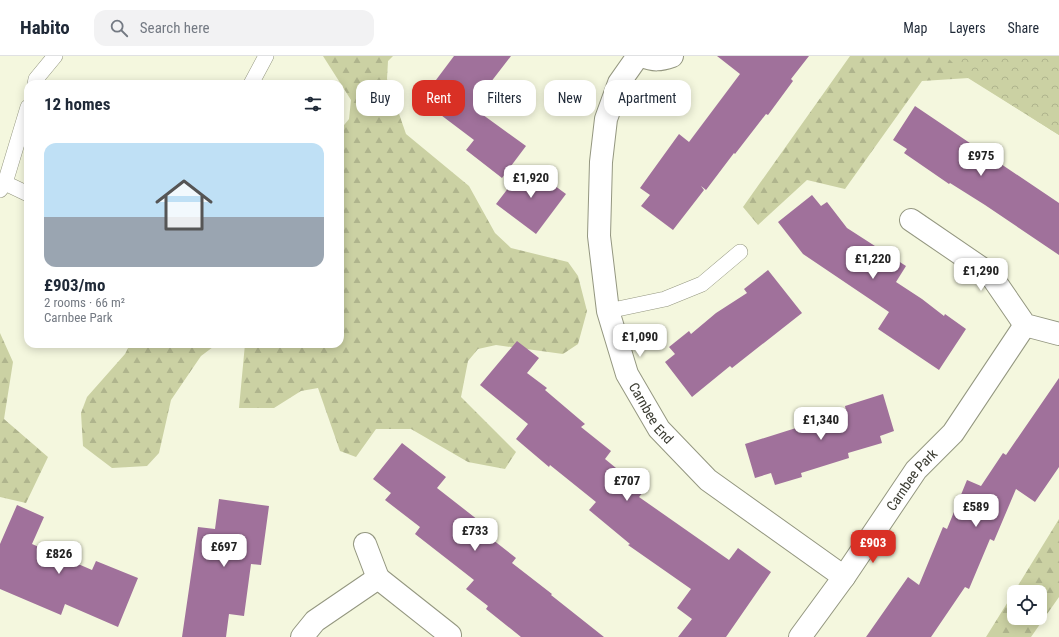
<!DOCTYPE html>
<meta charset="utf-8">
<style>
:root{--surface:#fff;--page:#f2f2f3;--text:#1f2937;--muted:#747a83;--line:#e0e1e3;--accent:#d93025}
body{margin:0;font-family:"Roboto Condensed",sans-serif;background:var(--page);color:var(--text);height:100vh;display:flex;flex-direction:column;font-size:15px;white-space:nowrap}
*{box-sizing:border-box;margin:0}
p{font-size:13px;color:var(--muted)}
.icon{flex:none;width:22px;height:22px;fill:none;stroke:currentColor;stroke-width:2;stroke-linecap:round;stroke-linejoin:round}
.map{position:relative;flex:1;overflow:hidden}
.details{position:absolute;left:24px;top:24px;width:320px;height:268px;display:flex;flex-direction:column;background:var(--surface);border-radius:12px;box-shadow:0 2px 10px #0003}
.details>*{flex:none}
.guide{position:absolute;left:356px;top:24px;width:380px;height:36px;display:flex;gap:8px}
.controls{position:absolute;left:1007px;top:529px;display:grid;gap:8px}
.controls a{display:grid;place-items:center;width:40px;height:40px;border-radius:8px;background:var(--surface);box-shadow:0 2px 10px #0003;font-size:20px}
.price{position:absolute;translate:-50% -34px;padding:0 9px;border-radius:8px;background:#fff;color:#222;font-size:13px;line-height:26px;filter:drop-shadow(0 1px 2px #0008)}
.price::after{content:'';position:absolute;left:50%;top:24px;width:12px;height:9px;margin-left:-6px;background:inherit;clip-path:polygon(0 0,100% 0,50% 100%)}
.price.current{background:var(--accent);color:#fff}
ul{padding:0;list-style:none}
li{display:grid;align-content:center;gap:8px;height:212px;padding:0 20px}
li+li{border-top:1px solid var(--line)}
li span{display:grid;place-items:center;height:124px;border-radius:12px;color:#555}
li>.icon{margin-inline-start:auto}
span .icon{width:72px;height:72px;fill:#fffc;stroke-width:1}
li b{font-size:17px}
h2{display:flex;justify-content:space-between;align-items:center;height:48px;padding:0 20px;font-size:17px}
.chip{padding:0 14px;border-radius:12px;background:var(--surface);box-shadow:0 2px 10px #0003;font-size:14px;line-height:36px}
.chip.current{background:var(--accent);color:#fff}
header{display:flex;align-items:center;gap:24px;box-sizing:border-box;height:56px;padding:0 20px;background:var(--surface);border-bottom:1px solid var(--line)}
header strong{font-size:19px}
nav{display:flex;gap:22px;margin-inline-start:auto;font-size:14px}
.search{width:280px;height:36px;background:var(--page);display:flex;align-items:center;gap:10px;box-sizing:border-box;padding:0 14px;border-radius:12px;color:var(--muted);font-size:15px}
.map>svg:first-child{display:block}
.forest{fill:url(#forest-firs)}
.park{fill:url(#park-crowns)}
.building{fill:#a0719b}
.lines{fill:none;stroke-linecap:round;stroke-linejoin:round}
.lane-casing{stroke:#949780;stroke-width:16}
.street-casing{stroke:#949780;stroke-width:24}
.lane{stroke:#fff;stroke-width:15}
.street{stroke:#fff;stroke-width:22}
.labels{text-anchor:middle;dominant-baseline:central;stroke-width:4;stroke-linejoin:round;paint-order:stroke}
.street-label{font-size:14px;fill:#3b3c32;stroke:#fff}
</style>
<header>
<strong>Habito</strong>
<div class="search"><svg class="icon" aria-label="search" viewBox="0 0 24 24"><circle cx="10" cy="10" r="6"/><path d="M15 15l6 6"/></svg>Search here</div>
<nav><a>Map</a><a>Layers</a><a>Share</a></nav>
</header>
<div class="map">
<svg width="1059" height="581" viewBox="0 0 1059 581">
<defs>
<pattern id="forest-firs" width="22" height="20" patternUnits="userSpaceOnUse"><rect width="22" height="20" fill="#cbd1a3"/><path d="M5 1l3.5 6h-7zM16 11l3.5 6h-7z" fill="#afb48d"/></pattern>
<pattern id="park-crowns" width="20" height="18" patternUnits="userSpaceOnUse"><rect width="20" height="18" fill="#cbd1a3"/><path d="M2 6a3 3 0 1 1 6 0M12 15a3 3 0 1 1 6 0" fill="none" stroke="#afb48d"/></pattern>
</defs>
<rect width="100%" height="100%" fill="#f4f7de"/>
<path class="forest" d="M 323,0 L 393,0 L 388,5 L 387,23 L 406,78 L 469,130 L 495,177 L 511,192 L 568,206 L 578,220 L 587,255 L 578,288 L 563,298 L 496,289 L 478,293 L 468,305 L 461,341 L 516,396 L 505,413 L 468,406 L 411,373 L 376,373 L 356,401 L 340,395 L 318,332 L 301,335 L 274,352 L 239,352 L 245,288 L 340,288 L 340,74 L 349,63 L 351,44 Z
M 850,0 L 1059,0 L 1059,79 L 969,22 L 922,25 L 845,133 L 807,124 L 758,169 L 743,151 Z
M 0,277 L 13,306 L 4,363 L 48,401 L 26,447 L 0,441 Z
M 130,288 L 217,288 L 201,300 L 171,344 L 159,397 L 147,410 L 112,412 L 83,390 L 81,357 L 87,341 L 125,298 Z
M 1059,463 L 1059,541 L 1031,581 L 986,581 L 1014,536 L 1014,562 L 1040,562 L 1040,536 L 1014,536 Z"/>
<path class="park" d="M 946,0 L 1059,0 L 1059,79 L 968,22 Z"/>
<path class="building" d="M 454,0 L 511,0 L 477,44 L 484,49 L 479,56 L 526,90 L 502,122 L 466,94 L 474,84 L 421,44 Z
M 717,0 L 809,0 L 791,23 L 793,25 L 768,59 L 766,58 L 735,98 L 734,97 L 706,134 L 701,130 L 704,134 L 673,174 L 641,150 L 650,139 L 640,132 L 679,78 L 689,86 L 740,18 Z
M 915,50 L 1059,147 L 1059,199 L 985,149 L 950,127 L 949,128 L 904,97 L 907,93 L 893,84 Z
M 525,110 L 547,124 L 566,138 L 536,178 L 496,148 Z
M 812,139 L 821,150 L 827,146 L 847,172 L 906,210 L 896,226 L 922,243 L 944,260 L 945,258 L 966,273 L 939,314 L 878,273 L 889,256 L 803,198 L 778,166 Z
M 768,214 L 802,257 L 732,312 L 730,310 L 692,341 L 665,306 L 675,298 L 669,291 L 689,275 L 691,278 L 716,257 L 747,237 L 744,233 Z
M 517,285 L 539,302 L 527,317 L 547,332 L 545,334 L 585,368 L 581,371 L 611,395 L 605,403 L 644,435 L 639,441 L 729,504 L 738,492 L 771,516 L 726,581 L 678,581 L 692,563 L 677,552 L 691,533 L 628,489 L 630,488 L 589,454 L 596,446 L 550,409 L 549,411 L 516,383 L 528,368 L 480,329 Z
M 1059,322 L 1059,411 L 1035,446 L 1016,433 L 994,485 L 990,483 L 969,533 L 965,531 L 931,581 L 866,581 L 908,521 L 919,529 L 943,471 L 947,473 L 967,424 L 981,430 L 1003,397 L 1006,399 Z
M 883,338 L 894,375 L 880,380 L 882,387 L 848,397 L 849,402 L 801,417 L 802,421 L 775,429 L 771,417 L 755,422 L 745,388 L 796,372 L 796,370 L 846,355 L 845,350 Z
M 402,387 L 446,421 L 437,432 L 478,464 L 474,469 L 516,502 L 512,507 L 552,538 L 551,539 L 604,581 L 521,581 L 486,553 L 488,550 L 466,533 L 474,524 L 415,478 L 420,471 L 385,444 L 391,437 L 373,423 Z
M 219,443 L 269,450 L 261,509 L 251,508 L 244,560 L 229,558 L 226,581 L 182,581 L 198,471 L 215,473 Z
M 17,449 L 44,461 L 32,488 L 92,514 L 96,505 L 138,522 L 118,571 L 65,548 L 61,559 L 0,533 L 0,488 Z"/>
<g class="lines">
<defs>
<path id="lane" d="M 35,28 L 36,23 L 55,0
M 251,28 L 266,0
M 5,127 L 28,138
M 0,134 L 5,127 L 28,51
M 608,255 L 665,243 L 702,228 L 740,196"/>
<g id="street">
<path id="s1" d="M 638,0 L 619,27 L 606,63 L 601,106 L 599,180 L 608,255 L 627,318 L 659,373 L 708,424 L 844,521"/>
<path d="M 643,0 C 654,5 660,4 672,0"/>
<path d="M 911,164 L 990,218 L 1025,269 L 1059,278"/>
<path d="M 365,488 L 378,522"/>
<path d="M 302,581 L 315,565 L 378,522 L 450,579"/>
<path id="s2" d="M 800,581 L 844,521 L 916,414 L 953,377 L 1025,269"/>
</g>
</defs>
<use href="#lane" class="lane-casing"/>
<use href="#street" class="street-casing"/>
<use href="#lane" class="lane"/>
<use href="#street" class="street"/>
</g>
<g class="labels">
<g class="street-label">
<text stroke="none"><textPath href="#s1" startOffset="376">Carnbee End</textPath></text>
<text stroke="none"><textPath href="#s2" startOffset="193">Carnbee Park</textPath></text>
</g>
</g>
</svg>
<div class="controls">
<a><svg class="icon" aria-label="locate" viewBox="0 0 24 24"><circle cx="12" cy="12" r="6"/><path d="M12 2v4M12 18v4M2 12h4M18 12h4"/></svg></a>
</div>
<b class="price" style="left:981px;top:121px">£975</b>
<b class="price" style="left:531px;top:143px">£1,920</b>
<b class="price" style="left:873px;top:224px">£1,220</b>
<b class="price" style="left:981px;top:236px">£1,290</b>
<b class="price" style="left:640px;top:302px">£1,090</b>
<b class="price" style="left:821px;top:385px">£1,340</b>
<b class="price" style="left:627px;top:446px">£707</b>
<b class="price" style="left:976px;top:472px">£589</b>
<b class="price" style="left:475px;top:496px">£733</b>
<b class="price current" style="left:873px;top:508px">£903</b>
<b class="price" style="left:224px;top:512px">£697</b>
<b class="price" style="left:59px;top:519px">£826</b>
<div class="guide">
<a class="chip">Buy</a>
<a class="chip current">Rent</a>
<a class="chip">Filters</a>
<a class="chip">New</a>
<a class="chip">Apartment</a>
</div>
<section class="details">
<h2>12 homes<svg class="icon" aria-label="filters" viewBox="0 0 24 24"><path d="M4 7h16M4 17h16"/><circle cx="9" cy="7" r="2"/><circle cx="15" cy="17" r="2"/></svg></h2>
<ul>
<li><span style="background:linear-gradient(#bfe0f5 60%,#9aa5b1 0)"><svg class="icon" aria-label="home" viewBox="0 0 24 24"><path d="M3 11l9-7 9 7M6 9v11h12V9"/></svg></span><div><b>£903/mo</b><p>2 rooms · 66 m²</p><p>Carnbee Park</p></div></li>
</ul>
</section>
</div>
